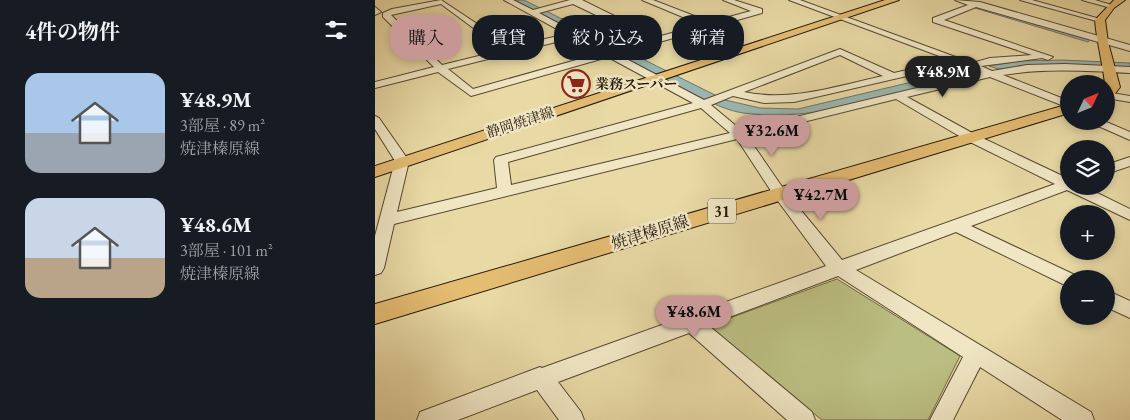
<!DOCTYPE html>
<html lang="ja">
<meta charset="utf-8">
<style>
:root{--surface:#171b24;--page:#242831;--text:#f1f3f6;--muted:#9ea1a6;--accent:#c59692}
body{margin:0;font-family:"EB Garamond","Noto Serif JP",serif;background:var(--page);color:var(--text);height:100vh;display:flex;flex-direction:column;font-size:19px;white-space:nowrap}
*{box-sizing:border-box;margin:0}
p{font-size:16px;color:var(--muted)}
.icon{flex:none;width:28px;height:28px;fill:none;stroke:currentColor;stroke-width:2;stroke-linecap:round;stroke-linejoin:round}
.map{position:relative;flex:1;overflow:hidden}
.side{display:flex;flex-direction:column;background:var(--surface);width:375px}
.side>*{flex:none}
.hud{position:absolute;left:15px;top:15px;width:475px;height:45px;display:flex;gap:10px}
.needle{width:32px;rotate:47deg}
.tools{position:absolute;left:685px;top:75px;display:grid;gap:10px}
.tools a{display:grid;place-items:center;width:55px;height:55px;border-radius:50%;background:var(--surface);box-shadow:0 2px 8px #0003;font-size:25px}
.price{position:absolute;translate:-50% -42px;padding:0 11px;border-radius:18px;background:var(--accent);color:#111;font-size:16px;line-height:32px;filter:drop-shadow(0 1px 2px #0008)}
.price::after{content:'';position:absolute;left:50%;top:30px;width:15px;height:11px;margin-left:-8px;background:inherit;clip-path:polygon(0 0,100% 0,50% 100%)}
.price.selected{background:#222;color:#fff}
ul{padding:0;list-style:none}
li{display:flex;align-items:center;gap:15px;height:125px;padding:0 25px}
li span{display:grid;place-items:center;flex:none;width:140px;height:100px;border-radius:15px;color:#555}
li>.icon{margin-inline-start:auto}
span .icon{width:60px;height:60px;fill:#fffc;stroke-width:1}
li b{font-size:21px}
h2{display:flex;justify-content:space-between;align-items:center;height:60px;padding:0 25px;font-size:21px}
.pill{padding:0 18px;border-radius:20px;background:var(--surface);box-shadow:0 2px 8px #0003;font-size:18px;line-height:45px}
.pill.selected{background:var(--accent);color:#111}
main{display:flex;flex:1;min-height:0}
.map>svg:first-child{display:block}
.green{fill:#bbbe82;stroke:#706a46}
.water{fill:#9bb7b2;stroke:#6b776e}
.lines{fill:none;stroke-linecap:round;stroke-linejoin:round}
.minor-casing{stroke:#554830;stroke-width:2}
.major-casing{stroke:#241709;stroke-width:2}
.minor{fill:#f0e6c4;fill-rule:evenodd}
.major{fill:#e4bc72;fill-rule:evenodd}
.labels{text-anchor:middle;dominant-baseline:central;stroke-width:5;stroke-linejoin:round;paint-order:stroke}
.far-poi-label{font-size:14px;font-weight:bold;fill:#241709;stroke:#f0e6c4;text-anchor:start}
.far-street-label{font-size:14px;fill:#241709;stroke:#f0e6c4}
.shield{fill:#f0e6c4;stroke:#615541;stroke-width:1}
.shield-label{font-size:15px;font-weight:bold;fill:#241709}
.street-label{font-size:16px;fill:#241709;stroke:#f0e6c4}
</style>
<main>
<section class="side">
<h2>4件の物件<svg class="icon" aria-label="filters" viewBox="0 0 24 24"><path d="M4 7h16M4 17h16"/><circle cx="9" cy="7" r="2"/><circle cx="15" cy="17" r="2"/></svg></h2>
<ul>
<li><span style="background:linear-gradient(#a9c7e8 60%,#9aa5b1 0)"><svg class="icon" aria-label="home" viewBox="0 0 24 24"><path d="M3 11l9-7 9 7M6 9v11h12V9"/></svg></span><div><b>¥48.9M</b><p>3部屋 · 89 m²</p><p>焼津榛原線</p></div></li>
<li><span style="background:linear-gradient(#c9d6e8 60%,#b9a48a 0)"><svg class="icon" aria-label="home" viewBox="0 0 24 24"><path d="M3 11l9-7 9 7M6 9v11h12V9"/></svg></span><div><b>¥48.6M</b><p>3部屋 · 101 m²</p><p>焼津榛原線</p></div></li>
</ul>
</section>
<div class="map">
<svg width="755" height="420" viewBox="0 0 755 420">
<rect width="100%" height="100%" fill="#e8d9a5"/>
<filter id="stains"><feTurbulence type="fractalNoise" baseFrequency=".004" numOctaves="4"/><feColorMatrix values="0 0 0 0 .2 0 0 0 0 .09 0 0 0 0 .02 0 0 0 .5 -.17"/></filter>
<radialGradient id="worn" r=".72"><stop offset=".6" stop-color="#630" stop-opacity="0"/><stop offset="1" stop-color="#630" stop-opacity=".3"/></radialGradient>
<path class="green" d="M 462,279 L 585,356 L 553,420 L 447,420 L 330,327 Z"/>
<path class="water" d="M 140,0 L 149,0 L 350,100 L 385,108 L 423,109 L 583,71 L 592,75 C 581,82 555,85 541,89 C 485,104 426,121 368,113 C 349,110 331,100 314,92 Z
M 603,7 L 715,40 L 713,42 L 600,8 Z
M 687,60 L 755,63 L 755,67 L 656,66 L 623,69 L 614,66 L 644,61 Z"/>
<g class="lines">
<defs>
<path id="minor" d="M 66,0 L 137,47 L 191,34 L 129,0 L 138,0 L 158,10 L 195,0 L 207,0 L 282,37 L 327,25 L 267,0 L 278,0 L 335,22 L 376,11 L 348,0 L 359,0 L 387,9 L 387,13 L 242,54 L 329,100 L 465,49 L 519,73 L 575,60 L 414,0 L 425,0 L 597,63 L 615,58 L 657,55 L 558,22 L 558,18 L 593,5 L 580,0 L 605,2 L 755,45 L 755,51 L 601,7 L 569,20 L 678,57 L 673,60 L 667,58 L 606,66 L 617,71 L 652,65 L 690,64 L 755,67 L 755,73 C 712,71 670,68 628,75 L 694,101 L 694,108 L 615,77 L 532,97 L 599,134 L 694,179 L 694,186 L 708,186 L 755,209 L 755,220 L 692,190 L 596,226 L 700,275 L 702,279 L 694,279 L 694,287 L 581,232 L 481,270 L 716,412 L 719,420 L 687,420 L 605,367 L 578,420 L 555,420 L 588,357 L 463,276 L 333,325 L 437,412 L 440,420 L 412,420 L 314,333 L 183,382 L 206,412 L 209,420 L 184,420 L 162,390 L 83,420 L 42,420 L 45,412 L 165,367 L 167,368 L 451,266 L 400,197 L 362,139 L 19,224 L 9,268 L 6,273 L 0,275 L 0,236 L 20,161 L 0,129 L 0,116 L 4,118 L 34,161 L 22,212 L 122,188 L 119,160 L 121,157 L 318,103 L 233,57 L 96,96 L 63,72 L 0,88 L 0,82 L 59,67 L 8,17 L 8,13 L 17,9 ZM 66,4 L 128,50 L 67,65 L 16,15 ZM 198,4 L 273,40 L 235,51 L 164,13 ZM 197,38 L 226,53 L 98,89 L 73,69 ZM 465,55 L 508,76 C 462,86 416,102 369,92 ZM 584,64 L 605,73 L 366,130 L 336,105 L 358,96 L 389,103 L 419,102 ZM 521,99 L 591,140 L 680,184 L 467,260 L 410,191 L 372,136 ZM 326,108 L 355,133 L 136,185 L 133,162 Z
M 645,0 L 657,0 L 729,20 L 725,22 Z
M 707,0 L 720,0 L 740,6 L 736,8 Z
M 0,7 L 6,12 L 0,15 Z
M 731,92 L 755,96 L 755,102 L 731,98 Z
M 712,121 L 729,121 L 755,132 L 755,140 Z
M 755,157 L 755,166 L 731,174 L 731,165 Z
M 731,290 L 755,301 L 755,318 L 731,307 Z"/>
<path id="major" d="M 510,0 L 524,0 L 0,177 L 0,166 Z
M 739,0 L 750,0 L 739,8 L 730,20 L 733,42 L 745,87 L 736,99 L 731,100 C 731,73 722,47 720,20 Z
M 694,104 L 694,113 L 0,324 L 0,304 Z"/>
</defs>
<use href="#minor" class="minor-casing"/>
<use href="#major" class="major-casing"/>
<use href="#minor" class="minor"/>
<use href="#major" class="major"/>
</g>
<defs>
<symbol id="supermarket-ring" viewBox="-11 -11 22 22"><circle r="9.5" fill="#f0e6c4" stroke="#8f2418" stroke-width="1.5"/><path d="M-6-5.5h2.5l.6 2H6L4.5 2H-2.5L-4.4-4H-6ZM-1.5 3.2a1.3 1.3 0 1 0 .1 0ZM3 3.2a1.3 1.3 0 1 0 .1 0Z" fill="#8f2418"/></symbol>
</defs>
<g fill-rule="evenodd">
<use href="#supermarket-ring" x="185" y="68" width="32" height="32"/>
</g>
<g class="labels">
<g class="far-poi-label">
<text x="220" y="84">業務スーパー</text>
</g>
<g class="far-street-label">
<text transform="translate(145 122) rotate(-18)">静岡焼津線</text>
</g>
<rect class="shield" x="333" y="198.5" width="28" height="25" rx="4"/>
<g class="shield-label">
<text x="347" y="211">31</text>
</g>
<g class="street-label">
<text transform="translate(275 232) rotate(-17)">焼津榛原線</text>
</g>
</g>
<rect width="100%" height="100%" filter="url(#stains)"/>
<rect width="100%" height="100%" fill="url(#worn)"/>
</svg>
<div class="tools">
<a><svg class="needle" viewBox="-14 -14 28 28"><path d="M0-13l5 13h-10z" fill="#e53935"/><path d="M0 13l5-13h-10z" fill="#9ea1a6"/></svg></a>
<a><svg class="icon" aria-label="layers" viewBox="0 0 24 24"><path d="M12 4l9 5-9 5-9-5zM3 14l9 5 9-5"/></svg></a>
<a>+</a>
<a>−</a>
</div>
<b class="price selected" style="left:568px;top:98px">¥48.9M</b>
<b class="price" style="left:397px;top:157px">¥32.6M</b>
<b class="price" style="left:446px;top:221px">¥42.7M</b>
<b class="price" style="left:319px;top:338px">¥48.6M</b>
<div class="hud">
<a class="pill selected">購入</a>
<a class="pill">賃貸</a>
<a class="pill">絞り込み</a>
<a class="pill">新着</a>
</div>
</div>
</main>
